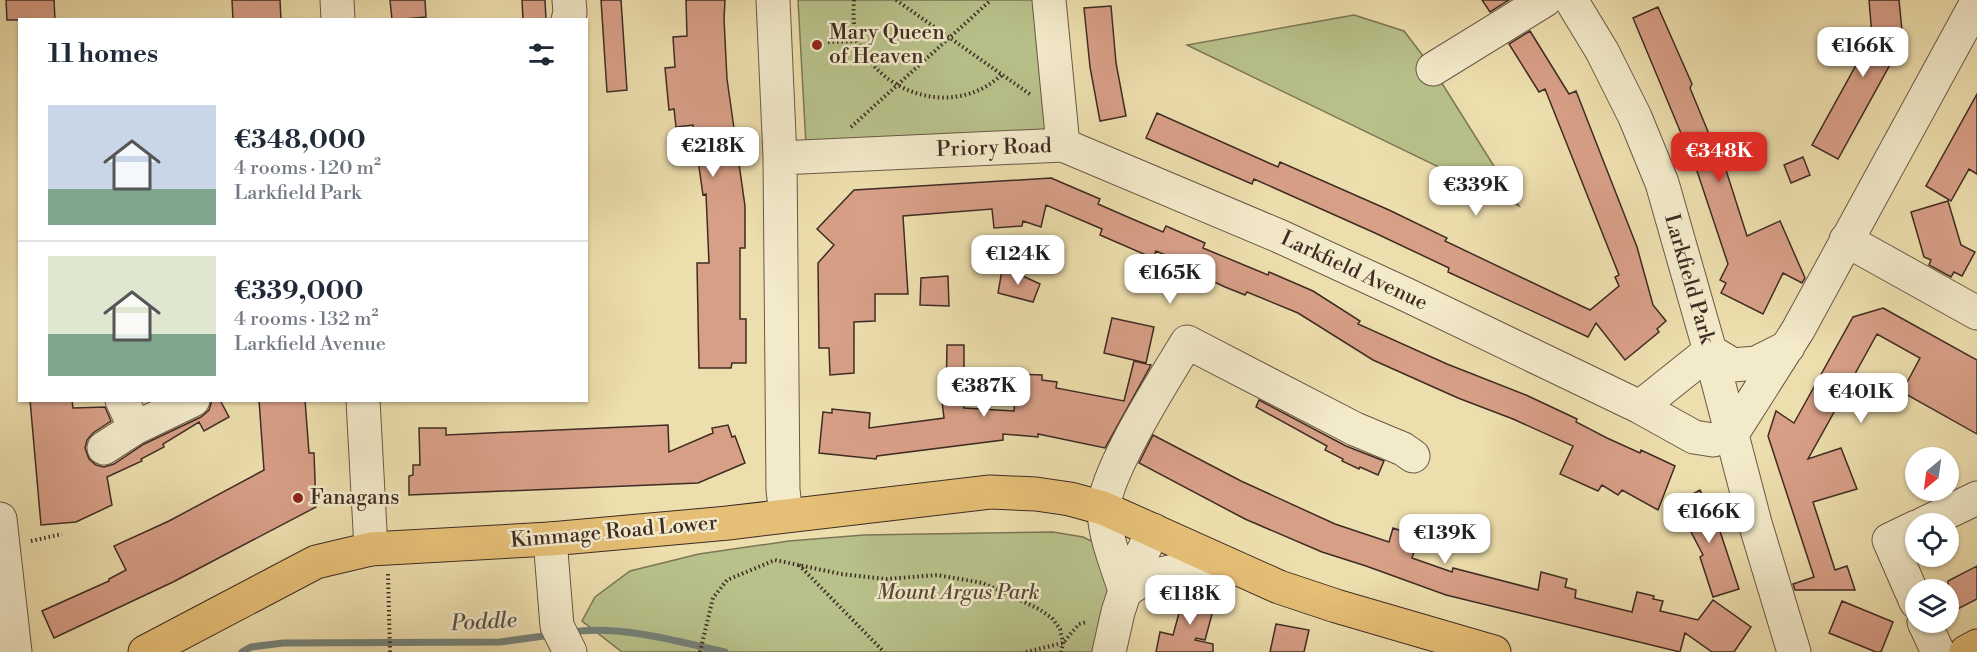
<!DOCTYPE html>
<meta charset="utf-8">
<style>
:root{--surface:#fff;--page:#f6f6f7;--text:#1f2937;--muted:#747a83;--line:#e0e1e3;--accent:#d93025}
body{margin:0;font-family:"Libre Bodoni",serif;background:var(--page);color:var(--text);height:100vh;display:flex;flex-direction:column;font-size:22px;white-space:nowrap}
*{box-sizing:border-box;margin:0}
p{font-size:20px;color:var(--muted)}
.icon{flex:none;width:33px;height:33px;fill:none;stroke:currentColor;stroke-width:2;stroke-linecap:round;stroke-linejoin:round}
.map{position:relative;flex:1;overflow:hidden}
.sheet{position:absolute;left:18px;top:18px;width:570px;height:384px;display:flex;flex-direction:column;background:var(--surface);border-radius:0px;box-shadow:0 2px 4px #0004}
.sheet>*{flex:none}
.needle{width:39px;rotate:209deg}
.buttons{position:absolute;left:1905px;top:447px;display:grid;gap:12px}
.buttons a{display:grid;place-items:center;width:54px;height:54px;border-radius:50%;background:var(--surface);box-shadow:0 2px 4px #0004;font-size:30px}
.price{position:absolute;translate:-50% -51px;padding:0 14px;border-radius:12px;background:#fff;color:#222;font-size:20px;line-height:39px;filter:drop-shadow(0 2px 3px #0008)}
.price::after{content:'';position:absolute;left:50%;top:36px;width:18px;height:14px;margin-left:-9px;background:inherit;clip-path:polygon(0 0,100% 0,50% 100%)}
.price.active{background:var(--accent);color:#fff}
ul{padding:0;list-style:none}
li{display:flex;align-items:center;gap:18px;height:150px;padding:0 30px}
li+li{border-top:2px solid var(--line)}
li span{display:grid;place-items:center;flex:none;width:168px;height:120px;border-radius:0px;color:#555}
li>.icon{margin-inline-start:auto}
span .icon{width:72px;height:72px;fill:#fffc;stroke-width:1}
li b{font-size:26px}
h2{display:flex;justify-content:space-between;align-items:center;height:72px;padding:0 30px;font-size:26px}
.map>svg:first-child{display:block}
.green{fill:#b8c18a;stroke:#7b7657;stroke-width:1.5}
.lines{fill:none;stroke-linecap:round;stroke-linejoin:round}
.stream{stroke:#758279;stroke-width:7}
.building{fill:#d89f87;stroke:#3e2c24;stroke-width:1.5}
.minor-casing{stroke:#6a5846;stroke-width:35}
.major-casing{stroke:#3e2c24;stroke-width:35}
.path{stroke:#3e2c24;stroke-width:4;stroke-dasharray:1.5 3;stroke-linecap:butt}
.minor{stroke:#f3eaca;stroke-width:33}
.major{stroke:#e6bf76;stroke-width:33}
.poi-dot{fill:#8f2418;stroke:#f3eaca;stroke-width:2}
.labels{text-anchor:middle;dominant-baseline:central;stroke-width:5;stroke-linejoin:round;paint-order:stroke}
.poi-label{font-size:21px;fill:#3e2c24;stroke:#f3eaca;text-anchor:start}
.street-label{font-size:21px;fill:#3e2c24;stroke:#f3eaca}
.park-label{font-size:21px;font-style:italic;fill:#564a38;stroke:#f3eaca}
.water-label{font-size:22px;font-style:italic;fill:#555047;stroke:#f3eaca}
</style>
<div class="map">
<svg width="1977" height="652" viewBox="0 0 1977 652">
<rect width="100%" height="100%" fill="#eddead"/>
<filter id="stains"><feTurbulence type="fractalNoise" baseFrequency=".00333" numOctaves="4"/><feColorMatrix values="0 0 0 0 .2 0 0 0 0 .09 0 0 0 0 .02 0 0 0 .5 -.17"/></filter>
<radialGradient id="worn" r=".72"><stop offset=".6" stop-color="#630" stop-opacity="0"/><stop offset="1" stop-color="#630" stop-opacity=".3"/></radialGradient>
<path class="green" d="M 798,0 L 1044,0 L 1051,133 L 806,145 Z
M 1354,15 L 1404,31 L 1433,69 L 1519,206 L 1187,45 Z
M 1053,532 L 1083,537 L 1110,550 L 1115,580 L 1095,652 L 622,652 L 582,621 L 595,597 L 630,571 L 699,554 L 789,541 L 864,535 Z"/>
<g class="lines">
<path class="stream" d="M 571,632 C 622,625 675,641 725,652
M 242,652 L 251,647 L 283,643 L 500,642 L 551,635"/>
</g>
<path class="building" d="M 6,0 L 54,0 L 55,20 L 7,20 Z
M 232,0 L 280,0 L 281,20 L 233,20 Z
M 390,0 L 425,0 L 426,17 L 392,20 Z
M 522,0 L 545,0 L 546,20 L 523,20 Z
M 601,0 L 621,0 L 627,90 L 607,92 Z
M 686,0 L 725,0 L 724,19 L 727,79 L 745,206 L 745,248 L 740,248 L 740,319 L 746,319 L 746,363 L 732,363 L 731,368 L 699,368 L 697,263 L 709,263 L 706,194 L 703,195 L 693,125 L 676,127 L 674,109 L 669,110 L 665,68 L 675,67 L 673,37 L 687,36 Z
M 1482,0 L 1509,0 L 1490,12 Z
M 1869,0 L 1899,0 L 1903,41 L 1838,159 L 1812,145 L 1872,36 Z
M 1111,6 L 1116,63 L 1126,116 L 1100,121 L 1090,67 L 1084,8 Z
M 1658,7 L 1692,84 L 1690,88 L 1723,168 L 1725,167 L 1747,236 L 1780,221 L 1805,278 L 1802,283 L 1783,273 L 1763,314 L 1721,293 L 1726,283 L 1720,280 L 1728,264 L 1698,174 L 1633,18 Z
M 1530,31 L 1569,94 L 1576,91 L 1637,247 L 1653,305 L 1666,321 L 1657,329 L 1659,332 L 1625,360 L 1596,323 L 1588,337 L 1448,272 L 1449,268 L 1375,233 L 1254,179 L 1252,184 L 1146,138 L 1157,113 L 1278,167 L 1280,162 L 1389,210 L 1447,238 L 1445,241 L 1590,310 L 1619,286 L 1615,277 L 1619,275 L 1545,89 L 1539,92 L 1509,44 Z
M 1977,94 L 1977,174 L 1969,169 L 1951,201 L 1926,186 Z
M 1803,157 L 1810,175 L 1791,183 L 1784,165 Z
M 1051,178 L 1100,199 L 1098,204 L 1130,218 L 1163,232 L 1166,226 L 1205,243 L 1203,248 L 1268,275 L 1269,272 L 1313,291 L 1360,321 L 1358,324 L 1447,364 L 1526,395 L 1577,419 L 1576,422 L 1607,438 L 1640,453 L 1641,450 L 1675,466 L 1658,510 L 1622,490 L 1618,495 L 1602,485 L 1598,491 L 1560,474 L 1573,446 L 1513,419 L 1458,398 L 1373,360 L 1298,313 L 1247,292 L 1245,295 L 1225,287 L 1206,278 L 1208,273 L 1156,251 L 1153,258 L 1100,235 L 1102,229 L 1046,205 L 1041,227 L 1023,221 L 1022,226 L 994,228 L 992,209 L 903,216 L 908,294 L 875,294 L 875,321 L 854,322 L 854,373 L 830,375 L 829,348 L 819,348 L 818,263 L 834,245 L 817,229 L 854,190 Z
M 1948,201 L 1961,245 L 1975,252 L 1962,276 L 1954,272 L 1951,277 L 1929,265 L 1931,260 L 1924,257 L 1911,212 Z
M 1002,270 L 1012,271 L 1040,284 L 1033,302 L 998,293 Z
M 948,276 L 949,306 L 920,305 L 921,278 Z
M 1883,308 L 1977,360 L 1977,434 L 1902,392 L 1920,358 L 1877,334 L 1850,383 L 1862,389 L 1854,405 L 1842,398 L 1808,459 L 1841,448 L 1857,489 L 1813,502 L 1835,570 L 1847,566 L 1855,590 L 1795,590 L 1793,584 L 1814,577 L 1768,436 L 1776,411 L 1794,423 L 1853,317 Z
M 1112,318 L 1154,327 L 1146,363 L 1104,353 Z
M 947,345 L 964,345 L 964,408 L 1014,411 L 1017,374 L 1042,375 L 1042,380 L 1057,382 L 1056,388 L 1124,401 L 1134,361 L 1151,365 L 1105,448 L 1038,434 L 1038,437 L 1003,434 L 1003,440 L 877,456 L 876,459 L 819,453 L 823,412 L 832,413 L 832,409 L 870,413 L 869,428 L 944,418 L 942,401 L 946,399 Z
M 30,400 L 72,400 L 73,408 L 105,407 L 111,421 L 93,433 L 87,440 L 85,448 L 89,459 L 96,465 L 104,467 L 114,464 L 144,444 L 201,417 L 209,410 L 212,400 L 220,400 L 229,417 L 204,431 L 199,422 L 163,444 L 164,447 L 141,459 L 142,461 L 107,477 L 112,505 L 76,522 L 41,525 Z
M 259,400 L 305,400 L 309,453 L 314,453 L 316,507 L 173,582 L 54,638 L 42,611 L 109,581 L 109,579 L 126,570 L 114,546 L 169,521 L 264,470 Z
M 1259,400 L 1346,446 L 1384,461 L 1378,475 L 1360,467 L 1359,469 L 1342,461 L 1343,459 L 1325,450 L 1327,446 L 1256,407 Z
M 668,425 L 669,452 L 713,433 L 712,428 L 728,425 L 732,437 L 735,436 L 745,463 L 698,483 L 409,495 L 409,476 L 413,475 L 413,465 L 420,465 L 419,428 L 446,428 L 446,435 Z
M 1153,435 L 1241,481 L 1335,524 L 1389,542 L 1393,528 L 1419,537 L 1412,558 L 1452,572 L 1453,568 L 1538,590 L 1541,572 L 1567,579 L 1565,587 L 1576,590 L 1575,598 L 1632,612 L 1637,592 L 1654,596 L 1653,599 L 1663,601 L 1660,611 L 1698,620 L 1713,600 L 1751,627 L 1734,652 L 1712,652 L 1685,633 L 1680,652 L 1446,595 L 1366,566 L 1322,552 L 1245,519 L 1139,463 Z
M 1700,490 L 1717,522 L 1739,589 L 1713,597 L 1700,557 L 1703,555 L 1676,503 Z
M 1977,566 L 1977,599 L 1948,614 L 1948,581 Z
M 1188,589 L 1213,596 L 1212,603 L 1215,603 L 1205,640 L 1196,638 L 1195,640 L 1213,644 L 1213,652 L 1156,652 L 1160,632 L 1173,635 L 1184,595 L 1187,595 Z
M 1842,601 L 1893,622 L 1881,652 L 1876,652 L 1829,633 Z
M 1276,624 L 1309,630 L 1304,652 L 1270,652 Z"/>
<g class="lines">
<defs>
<path id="minor" d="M 337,0 L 338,20
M 773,0 L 780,158 L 783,490 L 786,515
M 1049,0 L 1063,145
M 1571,0 L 1602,51 L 1635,117 L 1662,183 L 1710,351 L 1755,523 L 1794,652
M 568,20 L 570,13 L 569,0
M 1433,69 L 1545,0
M 780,158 L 1063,145 L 1279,236 L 1407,295 L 1640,407 L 1694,437 L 1713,440 L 1732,434
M 1846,240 L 1977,313
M 1710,351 L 1733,365 L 1756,363 L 1788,347
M 122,400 L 135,428 L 193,400
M 363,400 L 371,549
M 1640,407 L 1710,351
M 1732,434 L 1798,330 L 1977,2
M 104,448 L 135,428
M 0,519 L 15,652
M 1923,524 L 1977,498
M 1916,527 L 1889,540 L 1916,602
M 550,539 L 557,626 L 570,652
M 1125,591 C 1117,565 1105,538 1104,511 C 1102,476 1167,375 1187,342 L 1355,429 L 1403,449 L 1413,456
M 1125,591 L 1147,577 L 1178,570 L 1231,567
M 1924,622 L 1938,652
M 1109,652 L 1118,612 L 1125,591 L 1153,530"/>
<path id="major" d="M 145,652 L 316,562 L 371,549 L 550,539 L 728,523 L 990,492 L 1036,494 L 1070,499 L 1103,508 L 1279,587 L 1336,606 L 1494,652
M 1966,652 L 1977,646"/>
</defs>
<use href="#minor" class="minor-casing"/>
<use href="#major" class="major-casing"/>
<path class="path" d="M 854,0 C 853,13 853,29 858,41 C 877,86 933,111 979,90 C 987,87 995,80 1002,75
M 896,0 L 1031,95
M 828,42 L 858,41
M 851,127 L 991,0
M 31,541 L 62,534
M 799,565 L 884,652
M 388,574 L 390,652
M 700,652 L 713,598 L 727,580 L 775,560 L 841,574 L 886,579 L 937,575 L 983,583 L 1039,609 L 1052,618 L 1060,629 L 1063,643 L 1061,652
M 1026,652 L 1063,643 L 1079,624 L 1087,622"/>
<use href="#minor" class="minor"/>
<use href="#major" class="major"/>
</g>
<g class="poi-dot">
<circle cx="817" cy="45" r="6"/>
<circle cx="298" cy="498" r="6"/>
</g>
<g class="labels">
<g class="poi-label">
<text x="829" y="33">Mary Queen<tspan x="829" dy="24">of Heaven</tspan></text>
<text x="310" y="498">Fanagans</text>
</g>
<g class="street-label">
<text transform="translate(994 148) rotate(-2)">Priory Road</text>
<text transform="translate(1354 271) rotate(25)">Larkfield Avenue</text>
<text transform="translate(1689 279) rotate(74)">Larkfield Park</text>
<text transform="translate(614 532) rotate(-5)">Kimmage Road Lower</text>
</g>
<g class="park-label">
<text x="958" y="593">Mount Argus Park</text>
</g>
<g class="water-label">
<text transform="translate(484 622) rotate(-3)">Poddle</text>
</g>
</g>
<rect width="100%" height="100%" filter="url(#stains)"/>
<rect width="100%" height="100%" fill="url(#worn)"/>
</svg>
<div class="buttons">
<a><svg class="needle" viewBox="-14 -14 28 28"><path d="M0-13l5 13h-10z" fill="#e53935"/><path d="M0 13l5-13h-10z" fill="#747a83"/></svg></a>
<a><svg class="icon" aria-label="locate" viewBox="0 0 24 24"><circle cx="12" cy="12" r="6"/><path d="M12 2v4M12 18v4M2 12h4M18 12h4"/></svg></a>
<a><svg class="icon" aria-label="layers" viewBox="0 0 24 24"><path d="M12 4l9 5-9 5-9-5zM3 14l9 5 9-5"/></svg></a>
</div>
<b class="price" style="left:1863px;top:78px">€166K</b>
<b class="price" style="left:713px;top:178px">€218K</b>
<b class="price active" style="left:1719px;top:183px">€348K</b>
<b class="price" style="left:1476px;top:217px">€339K</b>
<b class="price" style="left:1018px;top:286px">€124K</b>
<b class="price" style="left:1170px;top:305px">€165K</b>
<b class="price" style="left:984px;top:418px">€387K</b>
<b class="price" style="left:1861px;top:424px">€401K</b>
<b class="price" style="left:1709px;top:544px">€166K</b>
<b class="price" style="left:1445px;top:565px">€139K</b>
<b class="price" style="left:1190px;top:626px">€118K</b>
<section class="sheet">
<h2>11 homes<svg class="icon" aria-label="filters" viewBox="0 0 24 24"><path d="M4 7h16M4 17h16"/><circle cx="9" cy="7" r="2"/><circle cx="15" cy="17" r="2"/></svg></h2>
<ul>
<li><span style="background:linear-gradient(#c9d6e8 70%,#7fa58c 0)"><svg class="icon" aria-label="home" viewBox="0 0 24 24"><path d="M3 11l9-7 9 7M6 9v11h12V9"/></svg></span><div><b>€348,000</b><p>4 rooms · 120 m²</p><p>Larkfield Park</p></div></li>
<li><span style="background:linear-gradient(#dfe7d0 65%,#7fa58c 0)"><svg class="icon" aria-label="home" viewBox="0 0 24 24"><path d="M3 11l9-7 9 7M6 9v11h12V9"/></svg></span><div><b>€339,000</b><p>4 rooms · 132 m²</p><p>Larkfield Avenue</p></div></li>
</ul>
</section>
</div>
